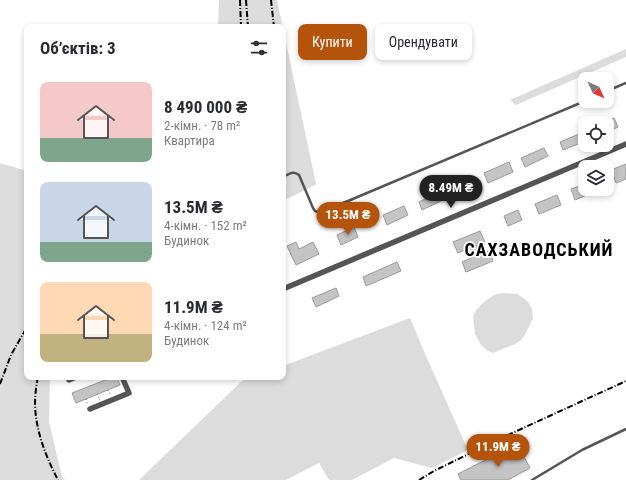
<!DOCTYPE html>
<html lang="uk">
<meta charset="utf-8">
<style>
:root{--surface:#fff;--page:#f2f2f3;--text:#2b2b33;--muted:#7c7c81;--accent:#b45309}
body{margin:0;font-family:"Roboto Condensed",sans-serif;background:var(--page);color:var(--text);height:100vh;display:flex;flex-direction:column;font-size:15px;white-space:nowrap}
*{box-sizing:border-box;margin:0}
p{font-size:13px;color:var(--muted)}
.icon{flex:none;width:22px;height:22px;fill:none;stroke:currentColor;stroke-width:2;stroke-linecap:round;stroke-linejoin:round}
.map{position:relative;flex:1;overflow:hidden}
.panel{position:absolute;left:24px;top:24px;width:262px;height:356px;display:flex;flex-direction:column;background:var(--surface);border-radius:8px;box-shadow:0 2px 6px #0003}
.panel>*{flex:none}
.guide{position:absolute;left:298px;top:24px;width:268px;height:36px;display:flex;gap:8px}
.needle{width:26px;rotate:135deg}
.fabs{position:absolute;left:578px;top:72px;display:grid;gap:8px}
.fabs a{display:grid;place-items:center;width:36px;height:36px;border-radius:8px;background:var(--surface);box-shadow:0 2px 6px #0003;font-size:20px}
.price{position:absolute;translate:-50% -34px;padding:0 9px;border-radius:14px;background:var(--accent);color:#fff;font-size:13px;line-height:26px;filter:drop-shadow(0 1px 2px #0008)}
.price::after{content:'';position:absolute;left:50%;top:24px;width:12px;height:9px;margin-left:-6px;background:inherit;clip-path:polygon(0 0,100% 0,50% 100%)}
.price.active{background:#222;color:#fff}
ul{padding:0;list-style:none}
li{display:flex;align-items:center;gap:12px;height:100px;padding:0 16px}
li span{display:grid;place-items:center;flex:none;width:112px;height:80px;border-radius:8px;color:#555}
li>.icon{margin-inline-start:auto}
span .icon{width:48px;height:48px;fill:#fffc;stroke-width:1}
li b{font-size:17px}
h2{display:flex;justify-content:space-between;align-items:center;height:48px;padding:0 16px;font-size:17px}
.chip{padding:0 14px;border-radius:8px;background:var(--surface);box-shadow:0 2px 6px #0003;font-size:14px;line-height:36px}
.chip.active{background:var(--accent);color:#fff}
.map>svg:first-child{display:block}
.green{fill:#dcdcdc}
.building{fill:#c4c4c4;stroke:#999}
.lines{fill:none;stroke-linecap:round;stroke-linejoin:round}
.path{stroke:#777;stroke-width:1;stroke-dasharray:1 2;stroke-linecap:butt}
.lane{stroke:#555;stroke-width:2.5}
.street{stroke:#555;stroke-width:5.5}
.rail{stroke:#000;stroke-width:2;stroke-dasharray:6 2 1 2;stroke-linecap:butt}
.labels{text-anchor:middle;dominant-baseline:central;stroke-width:3.5;stroke-linejoin:round;paint-order:stroke}
.district-label{font-size:18px;font-weight:bold;letter-spacing:1px;fill:#000;stroke:#fff}
</style>
<div class="map">
<svg width="626" height="480" viewBox="0 0 626 480">
<rect width="100%" height="100%" fill="#fff"/>
<path class="green" d="M 219,0 L 277,0 L 316,184 L 319,183 L 283,201 L 283,27 L 218,27 Z
M 626,49 L 626,57 L 516,105 L 510,100 Z
M 0,163 L 27,171 L 27,377 L 50,377 L 49,422 L 62,477 L 65,480 L 0,480 Z
M 503,293 L 517,294 L 525,299 L 528,302 L 532,309 L 533,319 L 524,336 L 521,340 L 515,344 L 493,353 L 488,351 L 481,345 L 475,334 L 473,317 L 476,310 L 485,301 L 494,295 Z
M 410,318 L 426,356 L 468,450 L 432,468 L 394,458 L 352,480 L 329,480 L 319,463 L 286,480 L 139,480 L 242,381 L 253,377 L 283,377 L 283,366 Z"/>
<path class="building" d="M 614,118 L 618,127 L 607,132 L 607,121 Z
M 579,134 L 583,142 L 563,150 L 560,142 Z
M 544,148 L 548,156 L 525,167 L 521,158 Z
M 509,162 L 513,172 L 488,183 L 484,173 Z
M 626,164 L 626,179 L 616,183 L 611,170 Z
M 474,178 L 477,187 L 454,197 L 450,188 Z
M 585,184 L 585,189 L 601,189 L 575,200 L 571,189 Z
M 437,193 L 441,201 L 422,210 L 419,202 Z
M 557,195 L 561,205 L 539,214 L 535,204 Z
M 404,206 L 408,215 L 387,225 L 383,215 Z
M 518,210 L 522,220 L 508,226 L 504,216 Z
M 354,227 L 358,237 L 341,245 L 337,235 Z
M 480,231 L 485,242 L 476,246 L 479,255 L 489,251 L 493,261 L 466,272 L 462,262 L 471,258 L 467,249 L 458,253 L 453,242 Z
M 296,242 L 299,249 L 313,242 L 319,254 L 296,265 L 287,246 Z
M 397,262 L 401,271 L 366,286 L 363,277 Z
M 336,288 L 339,296 L 316,307 L 312,298 Z
M 113,377 L 117,377 L 120,385 L 76,403 L 72,393 Z
M 519,447 L 530,468 L 508,480 L 461,480 L 458,474 L 501,452 L 503,456 Z"/>
<g class="lines">
<path class="path" d="M 108,390 L 110,395
M 97,394 L 100,400
M 86,399 L 87,403"/>
<path class="lane" d="M 607,91 L 626,83
M 283,177 C 289,174 293,170 299,175 L 313,208 L 315,211 L 318,212 L 348,201 L 585,101
M 532,480 L 582,450 L 626,429"/>
<path class="street" d="M 283,289 L 626,144
M 69,380 L 76,377
M 90,409 L 129,393 L 122,377"/>
<path class="rail" d="M 240,0 L 241,27
M 246,0 L 248,27
M 271,0 L 274,27
M 38,377 C 36,386 35,396 35,405 C 36,432 46,457 58,480
M 0,384 L 11,355 L 27,327
M 419,480 L 434,471 L 497,440 L 626,381"/>
</g>
<g class="labels">
<g class="district-label">
<text x="539" y="249">САХЗАВОДСЬКИЙ</text>
</g>
</g>
</svg>
<div class="fabs">
<a><svg class="needle" viewBox="-14 -14 28 28"><path d="M0-13l5 13h-10z" fill="#e53935"/><path d="M0 13l5-13h-10z" fill="#7c7c81"/></svg></a>
<a><svg class="icon" aria-label="locate" viewBox="0 0 24 24"><circle cx="12" cy="12" r="6"/><path d="M12 2v4M12 18v4M2 12h4M18 12h4"/></svg></a>
<a><svg class="icon" aria-label="layers" viewBox="0 0 24 24"><path d="M12 4l9 5-9 5-9-5zM3 14l9 5 9-5"/></svg></a>
</div>
<b class="price active" style="left:451px;top:209px">8.49M ₴</b>
<b class="price" style="left:348px;top:236px">13.5M ₴</b>
<b class="price" style="left:498px;top:468px">11.9M ₴</b>
<div class="guide">
<a class="chip active">Купити</a>
<a class="chip">Орендувати</a>
</div>
<section class="panel">
<h2>Об’єктів: 3<svg class="icon" aria-label="filters" viewBox="0 0 24 24"><path d="M4 7h16M4 17h16"/><circle cx="9" cy="7" r="2"/><circle cx="15" cy="17" r="2"/></svg></h2>
<ul>
<li><span style="background:linear-gradient(#f6c9c9 70%,#7fa58c 0)"><svg class="icon" aria-label="home" viewBox="0 0 24 24"><path d="M3 11l9-7 9 7M6 9v11h12V9"/></svg></span><div><b>8 490 000 ₴</b><p>2-кімн. · 78 m²</p><p>Квартира</p></div></li>
<li><span style="background:linear-gradient(#c9d6e8 75%,#7fa58c 0)"><svg class="icon" aria-label="home" viewBox="0 0 24 24"><path d="M3 11l9-7 9 7M6 9v11h12V9"/></svg></span><div><b>13.5M ₴</b><p>4-кімн. · 152 m²</p><p>Будинок</p></div></li>
<li><span style="background:linear-gradient(#ffd9b3 65%,#c2b280 0)"><svg class="icon" aria-label="home" viewBox="0 0 24 24"><path d="M3 11l9-7 9 7M6 9v11h12V9"/></svg></span><div><b>11.9M ₴</b><p>4-кімн. · 124 m²</p><p>Будинок</p></div></li>
</ul>
</section>
</div>
